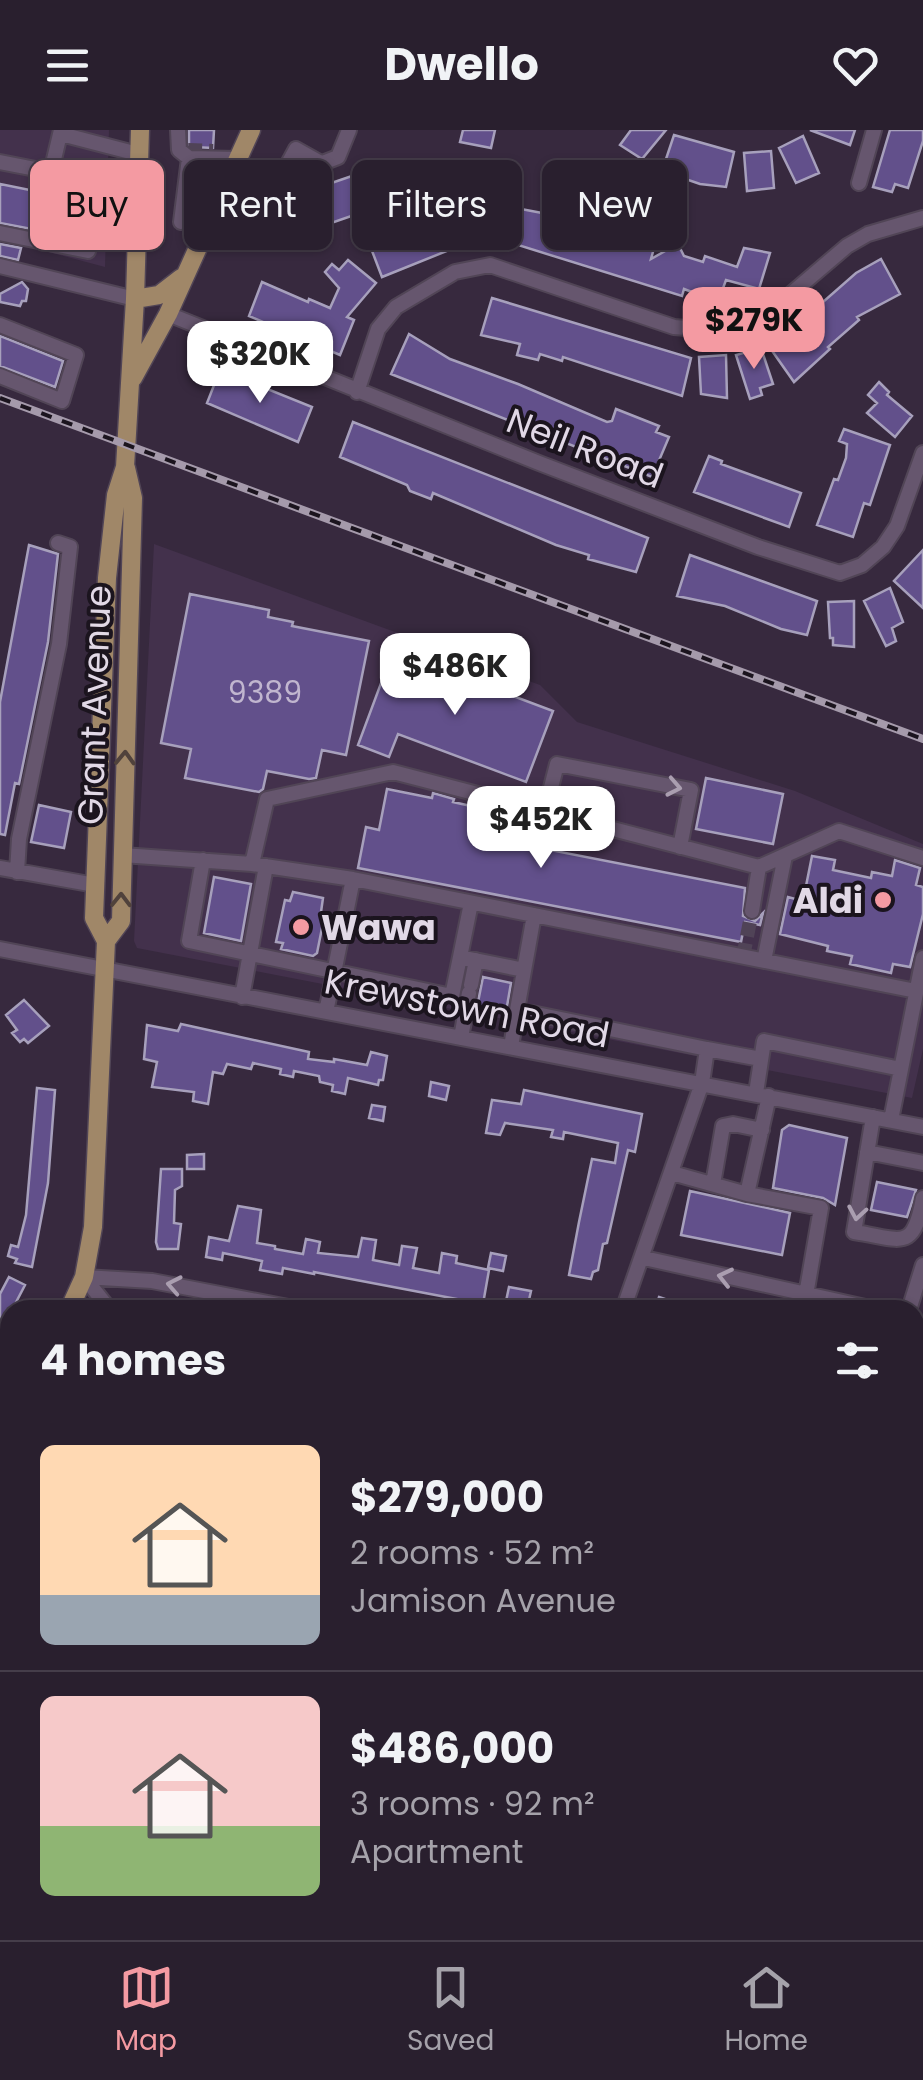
<!DOCTYPE html>
<meta charset="utf-8">
<style>
:root{--surface:#291f2e;--page:#312736;--text:#f1f3f6;--muted:#a5a2aa;--line:#453d4a;--accent:#f49aa2}
body{margin:0;font-family:Poppins,sans-serif;background:var(--page);color:var(--text);height:100vh;display:flex;flex-direction:column;font-size:38px;white-space:nowrap}
*{box-sizing:border-box;margin:0}
p{font-size:32px;color:var(--muted)}
.icon{flex:none;width:55px;height:55px;fill:none;stroke:currentColor;stroke-width:2;stroke-linecap:round;stroke-linejoin:round}
.map{position:relative;flex:1;overflow:hidden}
.drawer{position:absolute;left:0px;top:1170px;width:925px;height:640px;display:flex;flex-direction:column;background:var(--surface);border-radius:30px 30px 0 0;box-shadow:0 2px 8px #0004,0 0 0 2px var(--line)}
.drawer>*{flex:none}
.guide{position:absolute;left:30px;top:30px;width:865px;height:90px;display:flex;gap:20px}
.price{position:absolute;translate:-50% -85px;padding:0 22px;border-radius:20px;background:#fff;color:#222;font-size:32px;line-height:65px;filter:drop-shadow(0 2px 5px #0008)}
.price::after{content:'';position:absolute;left:50%;top:60px;width:30px;height:22px;margin-left:-15px;background:inherit;clip-path:polygon(0 0,100% 0,50% 100%)}
.price.selected{background:var(--accent);color:#111}
ul{padding:0;list-style:none}
li{display:flex;align-items:center;gap:30px;height:250px;padding:0 40px}
li+li{border-top:2px solid var(--line)}
li span{display:grid;place-items:center;flex:none;width:280px;height:200px;border-radius:15px;color:#555}
li>.icon{margin-inline-start:auto}
span .icon{width:120px;height:120px;fill:#fffc;stroke-width:1}
li b{font-size:42px}
h2{display:flex;justify-content:space-between;align-items:center;height:120px;padding:0 40px;font-size:42px}
.pill{padding:0 35px;border-radius:15px;background:var(--surface);box-shadow:0 2px 8px #0004,0 0 0 2px var(--line);font-size:35px;line-height:90px}
.pill.selected{background:var(--accent);color:#111}
header{display:flex;justify-content:space-between;align-items:center;height:130px;padding:0 40px;background:var(--surface);font-size:45px;font-weight:700}
.menu{display:flex;justify-content:space-around;align-items:center;height:140px;border-top:2px solid var(--line);background:var(--surface);font-size:28px;color:var(--muted)}
.menu a{display:grid;justify-items:center;gap:5px}
.menu .selected{color:var(--accent)}
.map>svg:first-child{display:block}
.built{fill:#43314c}
.building{fill:#62508b;stroke:#a7a0bc;stroke-width:2.5}
.lines{fill:none;stroke-linecap:round;stroke-linejoin:round}
.minor-tunnel{stroke:#504357;stroke-width:14;stroke-dasharray:14 7;stroke-linecap:butt}
.minor-casing{stroke:#514556;stroke-width:18}
.major-casing{stroke:#514556;stroke-width:21}
.minor{stroke:#66566e;stroke-width:14}
.major{stroke:#a08768;stroke-width:18}
.rail-casing{stroke:#a59aab;stroke-width:8}
.rail{stroke:#1b141e;stroke-width:4;stroke-dasharray:11;stroke-linecap:butt}
.oneway{stroke:#50423c}
.oneway2{stroke:#aa9eb0}
.poi-dot{fill:#f49aa2;stroke:#1b141e;stroke-width:4}
.labels{text-anchor:middle;dominant-baseline:central;stroke-width:8;stroke-linejoin:round;paint-order:stroke}
.number-label{font-size:30px;fill:#c1b6cf}
.street-label{font-size:35px;fill:#e1d8e6;stroke:#1b141e}
.poi-label{font-size:35px;font-weight:bold;fill:#e1d8e6;stroke:#1b141e;text-anchor:end}
</style>
<header><svg class="icon" aria-label="menu" viewBox="0 0 24 24"><path d="M4 6h16M4 12h16M4 18h16"/></svg>Dwello<svg class="icon" aria-label="heart" viewBox="0 0 24 24"><path d="M12 20l-8-8c-3-5 5-10 8-4 3-6 11-1 8 4z"/></svg></header>
<div class="map">
<svg width="923" height="1810" viewBox="0 0 923 1810">
<rect width="100%" height="100%" fill="#37293e"/>
<path class="built" d="M 0,0 L 109,0 L 105,137 L 0,109 Z
M 154,414 L 540,555 L 577,592 L 795,661 L 923,714 L 923,919 L 912,968 L 137,818 L 134,811 Z"/>
<path class="building" d="M 189,0 L 214,0 L 213,18 L 193,17 L 189,15 Z
M 463,0 L 495,0 L 491,18 L 460,12 Z
M 631,0 L 666,0 L 642,29 L 620,15 Z
M 810,0 L 855,0 L 850,15 Z
M 890,0 L 923,0 L 923,11 L 908,58 L 895,54 L 892,62 L 873,57 Z
M 674,5 L 734,22 L 726,57 L 700,54 L 662,41 Z
M 803,6 L 819,43 L 796,53 L 779,18 Z
M 771,21 L 774,58 L 747,61 L 744,23 Z
M 375,38 L 389,73 L 331,93 L 332,96 L 303,107 L 290,73 L 317,58 Z
M 0,54 L 84,71 L 79,108 L 0,93 Z
M 457,68 L 474,110 L 382,147 L 369,113 L 437,87 L 434,77 Z
M 485,72 L 542,83 L 611,106 L 615,98 L 656,111 L 651,129 L 674,116 L 680,118 L 684,126 L 703,132 L 705,126 L 737,137 L 744,118 L 770,123 L 759,159 L 726,150 L 718,172 L 684,159 L 682,166 L 518,115 L 519,112 L 483,109 Z
M 259,75 L 272,81 L 259,110 L 246,105 L 251,82 L 255,84 Z
M 0,114 L 21,118 L 18,130 L 0,126 Z
M 881,129 L 900,164 L 857,187 L 859,190 L 828,217 L 830,219 L 794,252 L 768,215 L 798,194 L 856,143 Z
M 348,130 L 376,153 L 347,187 L 354,190 L 340,225 L 249,186 L 262,152 L 308,172 L 309,169 L 330,178 L 339,158 L 325,142 L 332,134 L 339,140 Z
M 22,152 L 28,159 L 26,171 L 22,171 L 20,176 L 0,172 L 0,164 Z
M 492,168 L 691,228 L 682,266 L 563,227 L 562,231 L 540,224 L 538,230 L 517,225 L 520,214 L 481,205 Z
M 409,204 L 450,229 L 518,254 L 607,292 L 612,291 L 616,279 L 659,296 L 656,302 L 669,307 L 652,347 L 391,244 Z
M 0,206 L 63,231 L 55,257 L 0,236 Z
M 761,218 L 773,254 L 760,258 L 762,265 L 750,269 L 736,225 Z
M 726,225 L 727,268 L 701,264 L 699,227 Z
M 220,240 L 312,277 L 298,312 L 207,273 Z
M 879,252 L 889,262 L 887,265 L 912,286 L 895,307 L 867,283 L 877,273 L 868,265 Z
M 353,292 L 648,408 L 636,442 L 588,429 L 589,425 L 556,415 L 433,363 L 431,369 L 410,361 L 407,355 L 340,327 Z
M 844,299 L 890,315 L 870,375 L 864,373 L 853,407 L 817,395 L 834,349 L 838,350 L 846,328 L 847,314 L 839,311 Z
M 709,326 L 722,331 L 721,334 L 801,363 L 789,397 L 694,362 Z
M 29,415 L 58,424 L 48,512 L 19,654 L 15,653 L 5,705 L 0,704 L 0,572 Z
M 923,420 L 923,478 L 894,451 Z
M 690,425 L 817,471 L 807,505 L 781,499 L 725,476 L 677,466 Z
M 890,458 L 903,492 L 892,498 L 896,511 L 886,516 L 864,471 Z
M 190,464 L 269,480 L 268,487 L 293,492 L 292,496 L 369,511 L 346,625 L 322,620 L 316,648 L 309,649 L 267,641 L 263,659 L 259,662 L 185,648 L 191,619 L 161,613 Z
M 854,471 L 854,517 L 833,515 L 833,508 L 830,508 L 828,472 Z
M 393,521 L 553,581 L 526,652 L 398,604 L 389,627 L 358,615 Z
M 706,648 L 783,664 L 773,714 L 696,699 Z
M 387,659 L 432,668 L 433,663 L 454,669 L 453,672 L 480,678 L 474,705 L 745,758 L 743,786 L 755,791 L 763,783 L 760,795 L 745,792 L 741,812 L 358,738 L 366,697 L 379,700 Z
M 39,675 L 71,682 L 64,718 L 31,712 Z
M 812,726 L 835,730 L 833,740 L 871,748 L 872,742 L 892,746 L 895,730 L 920,738 L 916,755 L 923,757 L 923,784 L 910,837 L 893,834 L 891,843 L 850,834 L 852,826 L 827,821 L 828,816 L 780,804 L 788,767 L 803,771 Z
M 214,747 L 251,754 L 241,811 L 204,803 Z
M 293,762 L 323,768 L 321,782 L 325,783 L 317,823 L 313,826 L 281,819 L 283,813 L 276,812 L 285,770 L 290,771 Z
M 483,847 L 511,853 L 506,882 L 477,877 Z
M 24,870 L 49,896 L 28,913 L 24,909 L 20,912 L 12,903 L 17,900 L 6,885 Z
M 181,894 L 309,922 L 308,929 L 334,932 L 334,929 L 367,935 L 371,922 L 387,926 L 383,950 L 379,950 L 378,955 L 348,948 L 345,964 L 332,961 L 333,955 L 320,952 L 319,946 L 294,941 L 293,947 L 280,944 L 281,939 L 253,933 L 251,939 L 227,934 L 223,944 L 213,942 L 208,974 L 193,971 L 194,962 L 152,957 L 157,932 L 144,929 L 147,895 L 178,901 Z
M 431,952 L 449,956 L 446,970 L 429,966 Z
M 37,958 L 55,960 L 48,1053 L 32,1137 L 15,1133 L 17,1129 L 8,1126 L 11,1115 L 18,1117 L 26,1085 Z
M 524,960 L 642,984 L 635,1022 L 628,1020 L 607,1113 L 603,1114 L 598,1140 L 593,1142 L 591,1149 L 569,1145 L 579,1092 L 592,1029 L 615,1033 L 618,1013 L 564,1002 L 563,1009 L 551,1007 L 553,1000 L 505,993 L 500,1005 L 486,1003 L 492,970 L 521,974 Z
M 372,975 L 385,977 L 383,991 L 369,988 Z
M 789,995 L 847,1008 L 835,1075 L 823,1068 L 773,1058 L 782,1000 Z
M 204,1024 L 204,1039 L 187,1039 L 187,1025 Z
M 161,1039 L 182,1039 L 182,1056 L 175,1060 L 174,1093 L 181,1094 L 178,1119 L 158,1119 L 156,1112 Z
M 877,1052 L 916,1060 L 907,1087 L 871,1080 Z
M 690,1061 L 790,1083 L 782,1125 L 681,1105 Z
M 238,1076 L 261,1080 L 257,1113 L 275,1116 L 275,1119 L 303,1124 L 306,1109 L 320,1112 L 318,1123 L 358,1127 L 362,1108 L 376,1110 L 373,1130 L 399,1135 L 402,1116 L 417,1118 L 413,1138 L 439,1143 L 442,1123 L 457,1126 L 456,1133 L 489,1140 L 483,1174 L 314,1142 L 314,1144 L 283,1138 L 282,1144 L 260,1140 L 262,1131 L 223,1123 L 222,1130 L 206,1127 L 209,1107 L 229,1111 Z
M 491,1123 L 506,1126 L 503,1141 L 488,1138 Z
M 9,1147 L 25,1155 L 0,1203 L 0,1164 Z
M 509,1157 L 531,1161 L 529,1170 L 555,1175 L 554,1180 L 513,1180 L 514,1177 L 505,1176 Z
M 659,1167 L 691,1178 L 690,1180 L 655,1180 Z"/>
<g class="lines">
<path class="minor-tunnel" d="M 188,20 L 213,21
M 743,827 L 752,781"/>
<defs>
<path id="minor" d="M 178,0 L 179,20 L 189,28 L 237,29
M 61,4 L 138,24
M 0,32 L 51,42
M 321,33 L 296,19 L 284,41 L 289,46 L 338,27 L 349,0
M 859,53 L 874,0
M 181,92 L 189,28
M 0,103 L 88,121 L 97,55 L 51,42 L 61,0
M 0,136 L 135,169
M 168,184 L 539,333 L 758,417 L 840,443 L 862,435 L 883,417 L 897,396 L 923,323
M 0,195 L 76,225 L 62,271 L 0,246
M 357,262 L 378,199 L 396,177 L 455,142 L 490,135 L 674,197 L 712,200 L 779,174 L 847,116 L 868,104 L 923,88
M 545,681 L 557,634 L 691,660 L 680,717
M 122,725 L 252,734 L 267,669 L 393,642 L 759,737 L 839,701 L 923,728
M 203,730 L 189,811 L 452,866 L 460,827
M 252,734 L 353,749 L 916,861
M 0,738 L 95,755
M 17,742 L 19,709 L 59,514 L 70,417 L 58,413
M 471,773 L 460,827 L 524,840
M 752,781 L 759,737
M 0,819 L 923,997
M 764,831 L 785,726
M 471,855 L 476,830
M 242,867 L 266,736
M 517,880 L 534,785
M 326,882 L 353,749
M 461,908 L 469,863
M 511,917 L 517,880 L 707,919
M 756,963 L 764,911 L 901,939
M 873,987 L 854,1102 C 902,1109 913,1123 923,1068
M 891,990 L 923,828
M 867,1022 L 923,1033
M 672,1043 L 747,1064 L 769,966
M 713,1054 L 723,996 L 733,994 L 762,1000
M 747,1064 L 821,1078 L 806,1165
M 644,1128 L 879,1180
M 84,1147 L 152,1151 L 304,1180
M 84,1147 L 110,1180
M 623,1180 L 702,953 L 707,919 L 761,929
M 909,1180 L 923,1135
M 0,1545 L 10,1542
M 915,1587 L 923,1588
M 0,1623 L 10,1631
M 0,1735 L 10,1738
M 311,1800 L 356,1810
M 577,1800 L 579,1810
M 760,1800 L 761,1810
M 31,1810 L 33,1800"/>
<path id="major" d="M 135,169 L 159,165 L 181,148
M 133,248 L 168,184 L 251,0
M 106,811 L 121,791 L 133,368 L 126,338
M 69,1180 L 84,1147 L 93,1097 L 106,811 L 94,788 L 107,448 L 116,365 L 125,337 L 135,169 L 140,0
M 0,1283 L 10,1271"/>
</defs>
<use href="#minor" class="minor-casing"/>
<use href="#major" class="major-casing"/>
<use href="#minor" class="minor"/>
<use href="#major" class="major"/>
<defs>
<path id="rail" d="M 0,268 L 923,609"/>
</defs>
<use href="#rail" class="rail-casing"/>
<use href="#rail" class="rail"/>
</g>
<defs><path id="oneway-chevron" d="M-2-3.5L2.5 0L-2 3.5" fill="none" stroke-width="1.6" stroke-linecap="round" stroke-linejoin="round" transform="scale(2.5)"/></defs>
<g class="oneway">
<use href="#oneway-chevron" transform="translate(125 628) rotate(-88)"/>
<use href="#oneway-chevron" transform="translate(121 770) rotate(-89)"/>
</g>
<g class="oneway2">
<use href="#oneway-chevron" transform="translate(674 657) rotate(11)"/>
<use href="#oneway-chevron" transform="translate(857 1083) rotate(100)"/>
<use href="#oneway-chevron" transform="translate(725 1147) rotate(-167)"/>
<use href="#oneway-chevron" transform="translate(174 1155) rotate(-169)"/>
</g>
<g class="poi-dot">
<circle cx="883" cy="770" r="10"/>
<circle cx="301" cy="797" r="10"/>
</g>
<g class="labels">
<g class="number-label">
<text x="265" y="562">9389</text>
</g>
<g class="street-label">
<text transform="translate(585 318) rotate(21)">Neil Road</text>
<text transform="translate(94 575) rotate(-88)">Grant Avenue</text>
<text transform="translate(467 878) rotate(11)">Krewstown Road</text>
</g>
<g class="poi-label">
<text x="863" y="770">Aldi</text>
<text x="321" y="797" text-anchor="start">Wawa</text>
</g>
</g>
</svg>
<b class="price selected" style="left:754px;top:242px">$279K</b>
<b class="price" style="left:260px;top:276px">$320K</b>
<b class="price" style="left:455px;top:588px">$486K</b>
<b class="price" style="left:541px;top:741px">$452K</b>
<div class="guide">
<a class="pill selected">Buy</a>
<a class="pill">Rent</a>
<a class="pill">Filters</a>
<a class="pill">New</a>
</div>
<section class="drawer">
<h2>4 homes<svg class="icon" aria-label="filters" viewBox="0 0 24 24"><path d="M4 7h16M4 17h16"/><circle cx="9" cy="7" r="2"/><circle cx="15" cy="17" r="2"/></svg></h2>
<ul>
<li><span style="background:linear-gradient(#ffd9b3 75%,#9aa5b1 0)"><svg class="icon" aria-label="home" viewBox="0 0 24 24"><path d="M3 11l9-7 9 7M6 9v11h12V9"/></svg></span><div><b>$279,000</b><p>2 rooms · 52 m²</p><p>Jamison Avenue</p></div></li>
<li><span style="background:linear-gradient(#f6c9c9 65%,#8fb573 0)"><svg class="icon" aria-label="home" viewBox="0 0 24 24"><path d="M3 11l9-7 9 7M6 9v11h12V9"/></svg></span><div><b>$486,000</b><p>3 rooms · 92 m²</p><p>Apartment</p></div></li>
</ul>
</section>
</div>
<nav class="menu">
<a class="selected"><svg class="icon" aria-label="map" viewBox="0 0 24 24"><path d="M3 6l6-2 6 2 6-2v14l-6 2-6-2-6 2zM9 4v14M15 6v14"/></svg>Map</a>
<a><svg class="icon" aria-label="saved" viewBox="0 0 24 24"><path d="M7 4h10v16l-5-4-5 4z"/></svg>Saved</a>
<a><svg class="icon" aria-label="home" viewBox="0 0 24 24"><path d="M3 11l9-7 9 7M6 9v11h12V9"/></svg>Home</a>
</nav>
